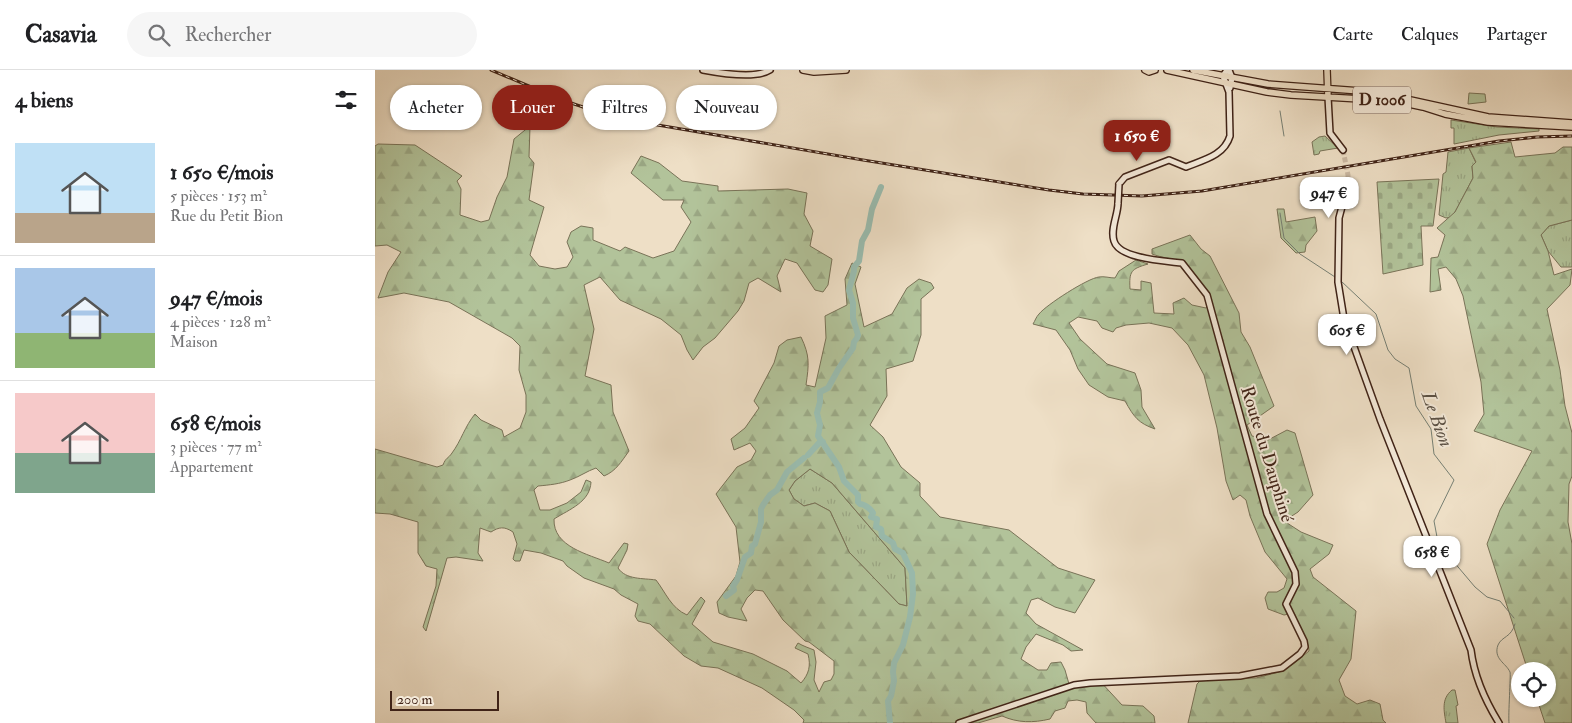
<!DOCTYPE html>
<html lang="fr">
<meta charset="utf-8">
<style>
:root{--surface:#fff;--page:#f6f6f6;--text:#202124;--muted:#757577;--line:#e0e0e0;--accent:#8f2418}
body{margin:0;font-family:"IM FELL Double Pica",serif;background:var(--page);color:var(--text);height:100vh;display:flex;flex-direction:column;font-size:19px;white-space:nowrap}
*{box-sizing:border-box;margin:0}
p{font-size:16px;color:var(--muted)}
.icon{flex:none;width:28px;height:28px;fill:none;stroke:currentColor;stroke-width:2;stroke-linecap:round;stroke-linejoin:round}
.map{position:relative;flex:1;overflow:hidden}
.drawer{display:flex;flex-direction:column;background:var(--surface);width:375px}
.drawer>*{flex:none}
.hud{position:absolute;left:15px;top:15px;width:475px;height:45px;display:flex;gap:10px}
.controls{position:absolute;left:1136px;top:592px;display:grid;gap:10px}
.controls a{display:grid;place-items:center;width:45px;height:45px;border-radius:50%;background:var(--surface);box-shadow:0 1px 4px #0004;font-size:25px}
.scale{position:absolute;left:15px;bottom:12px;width:109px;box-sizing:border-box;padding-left:5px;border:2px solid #402317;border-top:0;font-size:14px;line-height:18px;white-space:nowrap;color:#402317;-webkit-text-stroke:4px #f4eada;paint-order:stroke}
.price{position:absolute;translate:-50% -42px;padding:0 11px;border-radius:10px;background:#fff;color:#222;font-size:16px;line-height:32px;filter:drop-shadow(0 1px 2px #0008)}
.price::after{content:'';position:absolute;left:50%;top:30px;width:15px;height:11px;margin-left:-8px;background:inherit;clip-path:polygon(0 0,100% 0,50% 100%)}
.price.current{background:var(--accent);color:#fff}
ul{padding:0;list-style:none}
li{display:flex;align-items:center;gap:15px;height:125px;padding:0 15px}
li+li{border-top:1px solid var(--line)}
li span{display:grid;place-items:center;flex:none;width:140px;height:100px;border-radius:0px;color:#555}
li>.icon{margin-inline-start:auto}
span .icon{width:60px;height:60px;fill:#fffc;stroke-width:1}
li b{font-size:21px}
h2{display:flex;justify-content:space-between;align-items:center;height:60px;padding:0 15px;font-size:21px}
.chip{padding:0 18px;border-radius:22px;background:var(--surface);box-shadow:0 1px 4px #0004;font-size:18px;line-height:45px}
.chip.current{background:var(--accent);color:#fff}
header{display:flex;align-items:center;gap:30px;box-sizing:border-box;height:70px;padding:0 25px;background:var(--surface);border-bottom:1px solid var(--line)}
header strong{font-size:24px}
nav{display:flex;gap:28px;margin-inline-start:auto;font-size:18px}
.search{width:350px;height:45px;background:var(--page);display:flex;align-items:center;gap:12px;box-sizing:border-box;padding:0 18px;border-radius:28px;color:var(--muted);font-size:19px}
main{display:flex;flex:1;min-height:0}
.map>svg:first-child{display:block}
.grass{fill:url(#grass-tufts);stroke:#797358}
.forest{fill:url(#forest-firs);stroke:#797358;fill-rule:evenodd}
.cemetery{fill:url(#cemetery-stones);stroke:#797358}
.pitch{fill:#b2c39a;stroke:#797358}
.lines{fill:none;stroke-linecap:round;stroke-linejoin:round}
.stream{stroke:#767f73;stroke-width:1}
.river{stroke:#9abdb0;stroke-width:6}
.secondary-tunnel{stroke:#cbb9a3;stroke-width:5;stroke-dasharray:5 2.5;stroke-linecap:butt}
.secondary-casing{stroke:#402317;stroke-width:8}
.primary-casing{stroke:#402317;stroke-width:8}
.secondary{stroke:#f4eada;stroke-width:5}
.primary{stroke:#eedfc6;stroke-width:5.5}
.rail-casing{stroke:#402317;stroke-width:3}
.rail{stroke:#f4eada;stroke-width:1;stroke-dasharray:4;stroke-linecap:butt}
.secondary-bridge-casing{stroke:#402317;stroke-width:8;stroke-linecap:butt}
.secondary-bridge{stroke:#f4eada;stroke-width:5}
.labels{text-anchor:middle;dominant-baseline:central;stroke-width:4;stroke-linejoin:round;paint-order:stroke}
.shield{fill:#f4eada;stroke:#765f52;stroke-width:1}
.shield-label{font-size:16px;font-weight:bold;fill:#402317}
.street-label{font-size:18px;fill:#402317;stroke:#f4eada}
.water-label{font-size:19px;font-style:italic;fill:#5b5145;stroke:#f4eada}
</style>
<header>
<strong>Casavia</strong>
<div class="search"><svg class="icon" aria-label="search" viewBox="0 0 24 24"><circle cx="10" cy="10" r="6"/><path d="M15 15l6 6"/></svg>Rechercher</div>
<nav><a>Carte</a><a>Calques</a><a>Partager</a></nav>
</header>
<main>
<section class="drawer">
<h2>4 biens<svg class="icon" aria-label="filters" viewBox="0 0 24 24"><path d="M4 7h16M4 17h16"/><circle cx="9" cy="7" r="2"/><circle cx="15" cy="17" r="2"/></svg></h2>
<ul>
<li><span style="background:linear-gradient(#bfe0f5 70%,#b9a48a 0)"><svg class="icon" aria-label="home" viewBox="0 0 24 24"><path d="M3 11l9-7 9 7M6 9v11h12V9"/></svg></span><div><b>1 650 €/mois</b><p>5 pièces · 153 m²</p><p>Rue du Petit Bion</p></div></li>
<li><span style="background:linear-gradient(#a9c7e8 65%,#8fb573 0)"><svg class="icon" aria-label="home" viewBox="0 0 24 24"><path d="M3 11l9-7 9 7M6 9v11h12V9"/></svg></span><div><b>947 €/mois</b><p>4 pièces · 128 m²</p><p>Maison</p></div></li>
<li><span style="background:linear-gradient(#f6c9c9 60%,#7fa58c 0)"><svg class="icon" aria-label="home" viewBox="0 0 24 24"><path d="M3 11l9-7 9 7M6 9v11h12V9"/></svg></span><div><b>658 €/mois</b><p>3 pièces · 77 m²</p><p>Appartement</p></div></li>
</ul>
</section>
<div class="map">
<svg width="1197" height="653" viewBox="0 0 1197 653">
<defs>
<pattern id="grass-tufts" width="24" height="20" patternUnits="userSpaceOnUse" patternTransform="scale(1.25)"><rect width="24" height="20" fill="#b2c39a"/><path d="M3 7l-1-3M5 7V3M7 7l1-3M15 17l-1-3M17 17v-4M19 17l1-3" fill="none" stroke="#9aa784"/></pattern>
<pattern id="forest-firs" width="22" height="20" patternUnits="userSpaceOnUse" patternTransform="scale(1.25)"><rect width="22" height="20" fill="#b2c39a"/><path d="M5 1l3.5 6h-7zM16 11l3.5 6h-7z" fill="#9aa784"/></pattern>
<pattern id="cemetery-stones" width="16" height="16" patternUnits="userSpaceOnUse" patternTransform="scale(1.25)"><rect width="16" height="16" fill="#b2c39a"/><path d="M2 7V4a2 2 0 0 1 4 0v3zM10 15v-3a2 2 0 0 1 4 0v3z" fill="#9aa784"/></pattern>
</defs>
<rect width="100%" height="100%" fill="#eedfc6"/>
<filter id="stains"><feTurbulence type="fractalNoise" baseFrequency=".004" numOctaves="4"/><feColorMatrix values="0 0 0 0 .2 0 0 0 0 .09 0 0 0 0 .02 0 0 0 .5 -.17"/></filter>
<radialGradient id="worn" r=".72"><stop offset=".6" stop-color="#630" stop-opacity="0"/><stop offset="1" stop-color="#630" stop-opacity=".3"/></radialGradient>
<path class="grass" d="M 1094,23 L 1110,24 L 1111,32 L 1093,34 Z
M 1076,50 L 1122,57 L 1164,59 L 1164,61 L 1124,65 L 1079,74 L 1079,58 L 1076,58 Z
M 950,66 L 963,78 L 945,81 L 944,84 L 939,85 L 937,72 L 944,67 Z
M 1094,78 L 1101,93 L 1097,96 L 1098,108 L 1080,142 L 1076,147 L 1071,148 L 1064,145 L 1068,104 L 1071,102 L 1073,82 Z
M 1197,150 L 1197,197 L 1186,197 L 1173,181 L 1166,165 L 1174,156 Z
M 435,399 L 457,413 L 530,498 L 532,536 L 524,534 L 474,482 L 455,441 L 440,433 L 429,436 L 419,429 L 414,420 L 420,411 Z
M 1077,620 L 1080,620 L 1083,635 L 1081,636 L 1083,653 L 1071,653 C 1069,641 1066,629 1077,620 Z"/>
<path class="forest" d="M 155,56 L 154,87 L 159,93 L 154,130 L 169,137 L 155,185 L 164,196 L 180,199 L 192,197 L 198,187 L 192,172 L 196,162 L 206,156 L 218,158 L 218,170 L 245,181 L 250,177 L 278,188 L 299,181 L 316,152 L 306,137 L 309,130 L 288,130 L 256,103 L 266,86 L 284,93 L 307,111 L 343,116 L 343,121 L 413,119 L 432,123 L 429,144 L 438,161 L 435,176 L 457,189 L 453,215 L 448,222 L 440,220 L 422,193 L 410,189 L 402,206 L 406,222 L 383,208 L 374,213 L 369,231 L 363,241 L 340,268 L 328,277 L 318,290 L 312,280 L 306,265 L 286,249 L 245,230 L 225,207 L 209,215 L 219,259 L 210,306 L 236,315 L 238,342 L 254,381 C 246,392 241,401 229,406 L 221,398 C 212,401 204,407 195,410 C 185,414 174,415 163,416 L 159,420 L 165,440 L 175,440 L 192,433 L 206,422 L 211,410 L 216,412 C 215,432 195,439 179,449 C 178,477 213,484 234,493 L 249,473 L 253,474 L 252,480 L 243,498 C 251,510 268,508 281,510 C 291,523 296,538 312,545 L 326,527 L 330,531 L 317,554 L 338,572 L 378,584 L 412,601 L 426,613 C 434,604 436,596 433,584 L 420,578 L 423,573 C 428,576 434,578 439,580 L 441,592 L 439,610 L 444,622 L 449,612 L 456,610 L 459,604 L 459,591 L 434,572 L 430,571 L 408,550 L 388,521 L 380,520 L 372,528 L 366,539 L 372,551 L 353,547 L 344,543 L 342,532 L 361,506 L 365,492 L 361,457 L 341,424 L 362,397 L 376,390 L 381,381 L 375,373 L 359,380 L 356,369 L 370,358 L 384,338 L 379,331 L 399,293 L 404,276 L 412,270 L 426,267 C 435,286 434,294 431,315 L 440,317 L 451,268 L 450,246 L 472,235 L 470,209 L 477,193 L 486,197 L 480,214 L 489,257 L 517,244 L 532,218 L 544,209 L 556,213 L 559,218 L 546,229 L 546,265 L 538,291 L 511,299 L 512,326 L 495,355 L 508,367 L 526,397 L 545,413 L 545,426 L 565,447 L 634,460 L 683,498 L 720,510 L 700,543 L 680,537 L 663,528 L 656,530 L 651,543 L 661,554 L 708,580 L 696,581 L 688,575 L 661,564 L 651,577 L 646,589 L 663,600 L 672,600 L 676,593 L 686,592 L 690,600 L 694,614 L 724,610 L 747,635 L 768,636 L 779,646 L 780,653 L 721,653 L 712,643 L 711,632 L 702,630 L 693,631 L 690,638 L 680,641 L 675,649 C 658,653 643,653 627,646 L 603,653 L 428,653 L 429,650 L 419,640 L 387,618 L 343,598 L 326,596 L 309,586 L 275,554 L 263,551 L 260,546 L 263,534 L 246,525 L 239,519 L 209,508 L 192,496 L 188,491 L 166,483 L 149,480 L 145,491 L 140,491 L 138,489 L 142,474 L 138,462 C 129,456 124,457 116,462 L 105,458 L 103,483 L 108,491 L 81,487 L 72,488 L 51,561 L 48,557 L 61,516 L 62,499 L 51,496 L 43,483 L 43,452 L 15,444 L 0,443 L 0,379 L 62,397 L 68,395 C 71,387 73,389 77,383 C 86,371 90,356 100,344 L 106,350 L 127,360 L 129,367 L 145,358 L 151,342 L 151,325 L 144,300 L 145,276 L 137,268 L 74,232 L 29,223 L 3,228 L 13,202 L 26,182 L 12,175 L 0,176 L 0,76 L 3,74 L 40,75 L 87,106 L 82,111 L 86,119 L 85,145 L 106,152 L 114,150 L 122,127 L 132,107 L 139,69 ZM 435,399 L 457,413 L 530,498 L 532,536 L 524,534 L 474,482 L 455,441 L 440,433 L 429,436 L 419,429 L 414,420 L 420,411 Z
M 1136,72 L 1140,87 L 1180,83 L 1188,77 L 1197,77 L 1197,150 L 1174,156 L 1166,165 L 1173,181 L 1179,205 L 1197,199 L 1195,215 L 1172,239 L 1185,300 L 1190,336 L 1197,363 L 1197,406 L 1194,414 L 1193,452 L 1197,474 L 1197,653 L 1170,653 L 1162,629 L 1172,629 L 1172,601 L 1153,601 L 1112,474 L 1125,440 L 1157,381 L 1099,361 L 1109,344 L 1106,312 L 1088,226 L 1081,209 L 1071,197 L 1063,199 L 1066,220 L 1055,222 L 1056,188 L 1063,187 L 1070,165 L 1062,158 L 1080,142 L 1098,108 L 1097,96 L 1101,92 L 1094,78 Z
M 902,139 L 909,139 L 911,152 L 940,147 L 942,161 L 931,175 L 930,182 L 921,183 L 906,168 Z
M 815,165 L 826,179 L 835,186 L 864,243 L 866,262 L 875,277 L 899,336 L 872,355 L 877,366 L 893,370 L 912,360 L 920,363 L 938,425 L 923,442 L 909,451 L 926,462 L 958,475 L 954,484 L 935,499 L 938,507 L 981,541 L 976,589 L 964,610 L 970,626 L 982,634 L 995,630 L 1005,634 L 1008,650 L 1011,653 L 813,653 L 822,614 L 825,611 L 858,608 L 881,608 L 904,602 L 918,594 L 934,581 C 934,574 931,572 928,566 C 925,558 923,551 919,543 L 909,545 L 893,539 L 890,528 L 893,522 L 902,522 L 909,518 L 912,509 L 890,482 L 875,446 L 871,430 L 865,425 L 858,430 L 851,411 L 842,358 L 829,305 L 813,275 L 797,258 L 774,253 L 751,255 L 741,258 L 738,262 L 727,258 L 722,251 L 703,247 L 694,253 L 705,269 L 732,294 L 760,303 L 766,320 L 767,337 L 780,359 C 763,353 759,347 750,331 L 733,327 L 714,315 L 703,299 L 695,280 L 681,260 L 658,254 C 660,251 661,247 664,244 C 671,235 713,208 724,207 C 729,206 735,208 740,208 L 744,201 L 761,190 L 773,194 C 756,199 754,201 755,219 L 766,220 L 766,211 L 776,213 L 779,243 L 799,244 L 798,233 L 809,228 L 817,235 L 831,238 L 836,230 C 828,220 817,195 804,191 C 796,188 787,188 777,184 L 777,179 Z"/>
<path class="cemetery" d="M 1064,109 L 1058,156 L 1046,156 L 1048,195 L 1008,204 L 1002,112 Z"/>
<path class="pitch" d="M 736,55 L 749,55 L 749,73 L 734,70 Z"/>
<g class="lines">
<path class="stream" d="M 905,41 L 909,66
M 905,143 L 909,168 L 925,184 L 960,207
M 966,211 L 1001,244 L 1013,280 L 1020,289 L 1034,298 L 1041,336 L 1056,359 L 1059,384 L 1079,410 L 1059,451 L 1062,467 L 1078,491 L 1100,517 L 1112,527 L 1125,531 L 1139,548
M 1134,653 C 1133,645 1136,605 1135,602 C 1131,593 1118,589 1123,575 C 1127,566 1136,568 1140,554"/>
<path class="river" d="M 506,117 L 497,139 L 493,160 L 487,171 L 484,191 L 479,197 L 479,201 L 474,220 L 478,233 L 478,248 L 483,265 L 482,268 L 479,272 L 478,278 L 464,298 L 453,318 L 445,322 L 445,332 L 442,343 L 445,355 L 443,366 L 464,397 L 469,411 L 483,425 L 483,432 L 485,434 C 489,434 496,439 498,443 L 496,447 L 502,449 L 501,457 L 506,459 L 507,466 L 518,473 L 520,479 L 528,483 L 537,503 L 538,524 L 535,547 L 528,575 L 519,593 L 518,602 L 519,611 L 516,626 L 513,631 L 515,653
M 433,385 L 444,373 L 448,372
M 351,526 L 359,520 L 358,516 L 362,510 L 370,487 L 376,483 L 377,476 L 380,474 L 386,452 L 386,439 L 388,435 L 395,425 L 402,420 L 412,402 L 429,388"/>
<path class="secondary-tunnel" d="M 968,80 L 973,105 L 973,114"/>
<defs>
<path id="secondary" d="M 328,0 C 344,3 381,9 395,0
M 854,0 L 857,8 L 855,18
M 953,27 L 955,63 L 968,80
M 744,114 L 750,107 L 794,90 L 811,97 C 828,90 849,86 855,66 L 854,22 L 848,6 L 852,0
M 973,114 L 964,148 L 963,212 L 969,249 L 1005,349 L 1096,580 C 1099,605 1111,632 1124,653
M 584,653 L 699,615 L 715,613 L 865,606 L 907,598 L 925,584 L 930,577 L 929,571 L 911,534 L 921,514 L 920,502 L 892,444 L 832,225 L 807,193 C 791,191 744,189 739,171 C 735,159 743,145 743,133"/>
<path id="primary" d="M 428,0 L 439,2 L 471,0
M 770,0 L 774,2 L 780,0
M 792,0 L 892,22 L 916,25 L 1020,31 L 1048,37 L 1070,44 L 1113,52 L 1197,57
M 818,0 L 893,14 L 999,22 L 1113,47 L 1197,53
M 952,0 L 953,27"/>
</defs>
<use href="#secondary" class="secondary-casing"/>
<use href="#primary" class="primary-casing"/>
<use href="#secondary" class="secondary"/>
<use href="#primary" class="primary"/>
<defs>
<path id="rail" d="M 116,0 L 187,30 L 214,39 L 265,52 L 488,90 L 674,120 L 708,124 L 767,126 L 827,121 L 1124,71 L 1162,67 L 1197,66"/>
</defs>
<use href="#rail" class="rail-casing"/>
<use href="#rail" class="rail"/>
<defs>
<path id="secondary-bridge" d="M 743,133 L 744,114"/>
</defs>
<use href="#secondary-bridge" class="secondary-bridge-casing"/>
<use href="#secondary-bridge" class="secondary-bridge"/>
</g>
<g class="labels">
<rect class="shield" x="978" y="16.5" width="58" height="27" rx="4"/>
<g class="shield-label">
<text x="1007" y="30">D 1006</text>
</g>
<g class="street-label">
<text transform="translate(892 384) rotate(73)">Route du Dauphiné</text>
</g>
<g class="water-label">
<text transform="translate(1062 349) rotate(70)">Le Bion</text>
</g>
</g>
<rect width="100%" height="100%" filter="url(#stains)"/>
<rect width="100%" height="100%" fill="url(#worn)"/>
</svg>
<div class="controls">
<a><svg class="icon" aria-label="locate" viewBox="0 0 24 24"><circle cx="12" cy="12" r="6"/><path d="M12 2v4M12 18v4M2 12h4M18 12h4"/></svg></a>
</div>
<div class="scale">200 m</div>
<b class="price current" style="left:762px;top:92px">1 650 €</b>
<b class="price" style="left:954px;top:149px">947 €</b>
<b class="price" style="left:972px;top:286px">605 €</b>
<b class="price" style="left:1057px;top:508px">658 €</b>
<div class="hud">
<a class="chip">Acheter</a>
<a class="chip current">Louer</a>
<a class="chip">Filtres</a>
<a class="chip">Nouveau</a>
</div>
</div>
</main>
